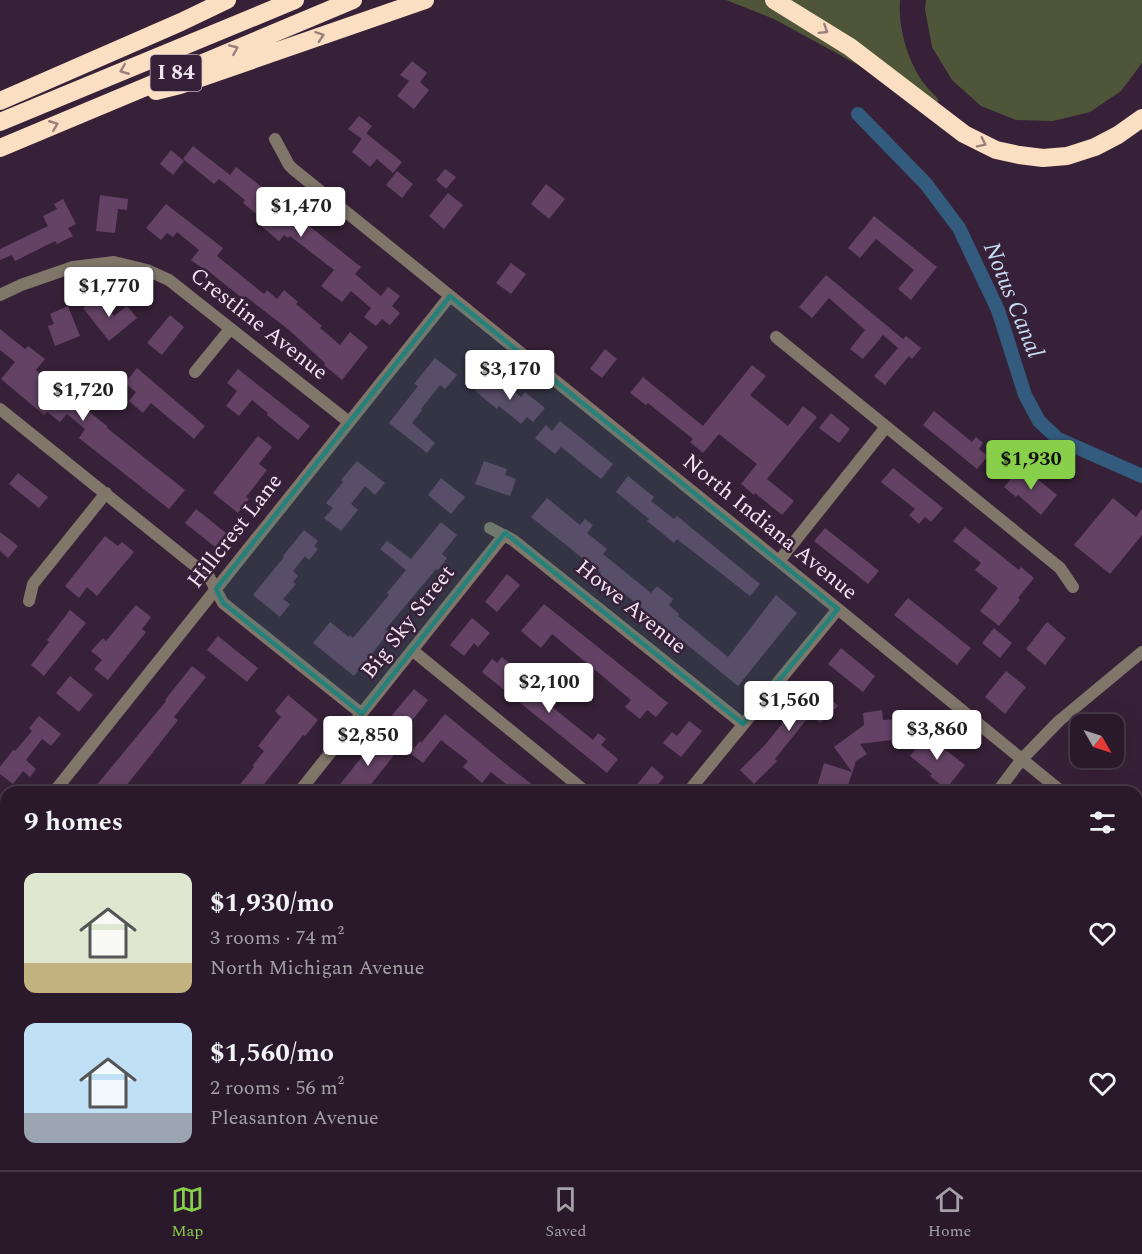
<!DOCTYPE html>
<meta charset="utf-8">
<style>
:root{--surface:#29192a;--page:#312232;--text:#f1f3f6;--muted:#a5a0a8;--line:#453847;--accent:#88cf4a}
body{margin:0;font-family:Spectral,serif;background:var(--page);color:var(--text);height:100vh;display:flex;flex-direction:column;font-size:22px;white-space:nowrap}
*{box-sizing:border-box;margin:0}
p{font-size:20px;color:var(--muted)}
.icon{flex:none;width:33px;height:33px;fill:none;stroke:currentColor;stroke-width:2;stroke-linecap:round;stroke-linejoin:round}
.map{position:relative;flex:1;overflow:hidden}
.side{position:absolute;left:0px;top:786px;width:1143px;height:384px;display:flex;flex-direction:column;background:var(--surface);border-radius:18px 18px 0 0;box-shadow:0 6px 24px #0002,0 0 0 2px var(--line)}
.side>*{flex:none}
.needle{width:39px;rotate:129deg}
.fabs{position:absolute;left:1070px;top:714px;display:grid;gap:12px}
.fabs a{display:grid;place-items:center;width:54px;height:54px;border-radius:12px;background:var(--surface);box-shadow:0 6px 24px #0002,0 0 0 2px var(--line);font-size:30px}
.price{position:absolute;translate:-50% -51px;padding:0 14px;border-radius:6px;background:#fff;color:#222;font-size:20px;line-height:39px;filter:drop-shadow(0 2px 3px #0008)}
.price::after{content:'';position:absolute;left:50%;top:36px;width:18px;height:14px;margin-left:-9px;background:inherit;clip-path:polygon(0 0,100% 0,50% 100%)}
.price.current{background:var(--accent);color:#111}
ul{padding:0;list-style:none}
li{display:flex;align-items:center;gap:18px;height:150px;padding:0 24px}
li span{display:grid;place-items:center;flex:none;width:168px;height:120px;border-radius:12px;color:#555}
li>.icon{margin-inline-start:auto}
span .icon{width:72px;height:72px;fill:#fffc;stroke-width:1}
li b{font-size:26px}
h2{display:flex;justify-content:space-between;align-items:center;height:72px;padding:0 24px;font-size:26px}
.dock{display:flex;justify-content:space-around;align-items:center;height:84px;border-top:2px solid var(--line);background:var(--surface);font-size:16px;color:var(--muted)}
.dock a{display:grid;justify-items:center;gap:3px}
.dock .current{color:var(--accent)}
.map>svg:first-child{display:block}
.green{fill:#4f5539}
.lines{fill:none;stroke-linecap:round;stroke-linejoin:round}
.canal{stroke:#335b7d;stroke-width:14}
.building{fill:#644265}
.minor{stroke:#81766a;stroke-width:12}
.tertiary{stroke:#81766a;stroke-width:12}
.motorway{stroke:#fbdfc2;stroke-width:18}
.oneway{stroke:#99807d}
.marked{fill:#26817b;fill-opacity:0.2;stroke:#26817b;stroke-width:4.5;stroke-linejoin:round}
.labels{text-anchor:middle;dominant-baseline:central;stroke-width:5;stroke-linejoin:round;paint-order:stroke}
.shield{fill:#372138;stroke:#baaabb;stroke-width:1.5}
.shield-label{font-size:21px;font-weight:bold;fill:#f2e4f3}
.street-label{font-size:22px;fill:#f2e4f3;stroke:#372138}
.water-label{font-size:24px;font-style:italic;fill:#c6dff5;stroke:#372138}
</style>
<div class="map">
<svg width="1142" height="1170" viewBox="0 0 1142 1170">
<rect width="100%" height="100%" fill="#372138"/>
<path class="green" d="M 726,0 L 900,0 C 898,26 906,55 920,78 C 925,86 933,93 939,100 L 933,106 L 774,19 Z
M 926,0 L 1142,0 L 1142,63 L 1121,91 L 1090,112 L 1053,121 L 1016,120 L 981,106 L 952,80 L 932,47 L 925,9 Z"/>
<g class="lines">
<path class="canal" d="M 858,114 L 926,184 L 959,228 L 998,310 L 1025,395 L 1039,421 L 1058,439 L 1142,476"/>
</g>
<path class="building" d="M 412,61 L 427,73 L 420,82 L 429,90 L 414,109 L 397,96 L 409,81 L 400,75 Z
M 359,116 L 372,126 L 362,139 L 348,129 Z
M 366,133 L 402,162 L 393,173 L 377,159 L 370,167 L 352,152 Z
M 193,146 L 230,175 L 236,167 L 299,216 L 298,217 L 361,267 L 355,274 L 381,296 L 388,287 L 400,296 L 392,306 L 400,313 L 390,325 L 382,319 L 376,326 L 364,317 L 371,308 L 351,291 L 342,302 L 321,286 L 334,270 L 290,236 L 288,238 L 284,235 L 279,241 L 261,226 L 265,221 L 243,203 L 245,200 L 219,179 L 214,184 L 183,159 Z
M 171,150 L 184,161 L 173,175 L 160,164 Z
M 445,169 L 456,177 L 446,189 L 436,180 Z
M 397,171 L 413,184 L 402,198 L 386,185 Z
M 546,184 L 565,199 L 549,219 L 531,204 Z
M 448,193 L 463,205 L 444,229 L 429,216 Z
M 100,195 L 128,199 L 127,210 L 118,209 L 115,233 L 96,231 Z
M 63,199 L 76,224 L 68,228 L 73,236 L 57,244 L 55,241 L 15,261 L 12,255 L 0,260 L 0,249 L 48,226 L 43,216 L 57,209 L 54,204 Z
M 166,204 L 223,248 L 217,256 L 264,294 L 267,290 L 277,299 L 284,290 L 298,302 L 296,304 L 322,326 L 320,328 L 340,345 L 350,332 L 368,347 L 342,380 L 324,365 L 325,363 L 289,330 L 245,296 L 243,299 L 206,269 L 205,270 L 191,260 L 199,250 L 177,232 L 173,237 L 167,233 L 161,240 L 146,228 Z
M 874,216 L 937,267 L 911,300 L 898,289 L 914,270 L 876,239 L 860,258 L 848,248 Z
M 511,263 L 526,274 L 511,294 L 496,283 Z
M 826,275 L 903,339 L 906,336 L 921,348 L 912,359 L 909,356 L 885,385 L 874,376 L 898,348 L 883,335 L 863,359 L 850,349 L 865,330 L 829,298 L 812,318 L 799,307 Z
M 98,296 L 114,316 L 127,306 L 137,318 L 109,341 L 83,308 Z
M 68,306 L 80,336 L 55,346 L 48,326 L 54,324 L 50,314 Z
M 170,315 L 184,327 L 162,355 L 147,343 Z
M 0,329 L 25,349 L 28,346 L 45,359 L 36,370 L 84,411 L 86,409 L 108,427 L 107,428 L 185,490 L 169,509 L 79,438 L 85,429 L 67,414 L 60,422 L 47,412 L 44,415 L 1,379 L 15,362 L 0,350 Z
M 605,349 L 617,359 L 602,378 L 590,369 Z
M 435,358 L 457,375 L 445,389 L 440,385 L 421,409 L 422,410 L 412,423 L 435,443 L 427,453 L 389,423 L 418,386 L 414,384 Z
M 752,365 L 766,376 L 750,395 L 788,426 L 803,406 L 817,417 L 767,479 L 794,501 L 782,515 L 755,493 L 754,495 L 741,484 L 757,464 L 719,434 L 703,453 L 690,442 L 693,439 L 648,403 L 646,405 L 630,393 L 643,377 L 703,426 Z
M 137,368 L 205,426 L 194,439 L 151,403 L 143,413 L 129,401 L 136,392 L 125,383 Z
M 238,369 L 310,426 L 298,440 L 267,415 L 268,413 L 252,400 L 239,416 L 226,406 L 237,391 L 227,383 Z
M 485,378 L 497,388 L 502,382 L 521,397 L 525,392 L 545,408 L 533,422 L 527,417 L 521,424 L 499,406 L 497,409 L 475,391 Z
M 934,411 L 972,442 L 976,437 L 983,443 L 979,449 L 988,456 L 977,469 L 923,425 Z
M 831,413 L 850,429 L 839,443 L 819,428 Z
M 560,421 L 613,464 L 601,479 L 561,447 L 555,454 L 535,438 L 546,425 L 552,431 Z
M 258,436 L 272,447 L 259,464 L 267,470 L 246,497 L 249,499 L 238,513 L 213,493 Z
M 357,461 L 385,483 L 375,495 L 365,486 L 351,504 L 358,510 L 341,531 L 324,518 L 333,508 L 326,503 L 343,482 L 341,480 Z
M 484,461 L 507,469 L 505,475 L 516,479 L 510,496 L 475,484 Z
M 893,468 L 943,508 L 931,522 L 925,517 L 919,524 L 909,515 L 915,509 L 881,482 Z
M 1019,469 L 1033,481 L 1035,477 L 1057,495 L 1041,515 L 1018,495 L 1016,497 L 1004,487 Z
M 18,473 L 48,497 L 39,508 L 9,484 Z
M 628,476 L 654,497 L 651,501 L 674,519 L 677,516 L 760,584 L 750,596 L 677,539 L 674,543 L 647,521 L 649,519 L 616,492 Z
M 441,478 L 465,497 L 451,514 L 428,495 Z
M 547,498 L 580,525 L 585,519 L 593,525 L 587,533 L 607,549 L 603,554 L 651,593 L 657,586 L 673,599 L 669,605 L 679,614 L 678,616 L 728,657 L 776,595 L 797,613 L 738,686 L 600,574 L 601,573 L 531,517 Z
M 1113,498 L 1136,517 L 1142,509 L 1142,535 L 1110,574 L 1074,545 Z
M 196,509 L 226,533 L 215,547 L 185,523 Z
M 441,522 L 457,535 L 442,554 L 447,558 L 438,570 L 436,569 L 385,630 L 389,632 L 354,676 L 313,643 L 330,622 L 349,637 L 350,635 L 353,638 L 389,595 L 387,593 L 406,570 L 380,549 L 387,541 L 411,559 Z
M 965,527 L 1019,570 L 1021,567 L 1034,578 L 1018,598 L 1020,600 L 999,626 L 980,611 L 998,588 L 975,570 L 981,563 L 953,541 Z
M 825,528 L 879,571 L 868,584 L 814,541 Z
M 304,530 L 318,541 L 314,546 L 318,549 L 309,560 L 305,556 L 293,571 L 298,576 L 293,582 L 296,584 L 283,599 L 290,604 L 280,617 L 253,595 L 284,557 L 283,556 Z
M 0,532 L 18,546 L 8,558 L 0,551 Z
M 105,536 L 118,546 L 122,542 L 134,552 L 97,596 L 87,587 L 79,598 L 65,586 Z
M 507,574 L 520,585 L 497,612 L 485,602 Z
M 908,598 L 971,648 L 957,665 L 894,615 Z
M 544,604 L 668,703 L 656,717 L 647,710 L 640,719 L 625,707 L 631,700 L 552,634 L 541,648 L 521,631 Z
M 136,605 L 151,617 L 142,629 L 146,632 L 108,680 L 94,669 L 102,660 L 91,651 L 103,638 L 106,641 Z
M 70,610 L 86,623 L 44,676 L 31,665 L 49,642 L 47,640 Z
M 472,618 L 490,633 L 478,647 L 474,643 L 464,656 L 450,645 Z
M 1047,622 L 1066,638 L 1045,665 L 1026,649 Z
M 994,628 L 1012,643 L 1000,658 L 982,643 Z
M 218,636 L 258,668 L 247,682 L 207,650 Z
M 841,648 L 875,676 L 863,692 L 828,664 Z
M 502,657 L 518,670 L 513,675 L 593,740 L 598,733 L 606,739 L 601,745 L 618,759 L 607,773 L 482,672 L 492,659 L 497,663 Z
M 192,666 L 206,677 L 174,717 L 178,720 L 146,761 L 121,792 L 91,792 L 166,701 L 165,700 Z
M 1006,671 L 1026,687 L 1005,714 L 985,697 Z
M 70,676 L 93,695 L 79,712 L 56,693 Z
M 813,687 L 820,694 L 823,691 L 838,706 L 820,723 L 811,714 L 775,759 L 777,761 L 754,784 L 740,770 L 764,746 L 800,702 L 798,701 Z
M 414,689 L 428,700 L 407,727 L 392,715 Z
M 288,695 L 318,720 L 305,736 L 303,735 L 258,792 L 234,792 L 254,767 L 253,765 L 264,751 L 258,746 L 281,717 L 275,711 Z
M 882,710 L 883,720 L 910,718 L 912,742 L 891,743 L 891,740 L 860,744 L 867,754 L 856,761 L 846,792 L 833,792 L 817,787 L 824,763 L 852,772 L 834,747 L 864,725 L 863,713 Z
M 445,714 L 512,769 L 542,792 L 516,792 L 491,772 L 482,783 L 463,767 L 468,761 L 441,740 L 423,763 L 410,753 L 420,741 L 421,743 Z
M 39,716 L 61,734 L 51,746 L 42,739 L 26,760 L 36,769 L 30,777 L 23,771 L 13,784 L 0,774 L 0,767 L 13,750 L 15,751 L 32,731 L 29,728 Z
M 689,721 L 702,731 L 681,757 L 663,743 L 672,732 L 677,736 Z
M 929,732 L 945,745 L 943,748 L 965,765 L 946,789 L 930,776 L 932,774 L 910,756 Z
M 379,735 L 398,750 L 365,792 L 334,792 Z
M 652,766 L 664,777 L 652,792 L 631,792 Z"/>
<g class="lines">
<path class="minor" d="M 275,139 L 289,165 L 293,169 L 838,609 L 1062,792
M 0,295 L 21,285 L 73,267 L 114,262 L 147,270 L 169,280 L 349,422
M 776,337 L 1060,568 L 1073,587
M 195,372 L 230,329
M 0,409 L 209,577 L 223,603 L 362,714
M 490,528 L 513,540 L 743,724
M 779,561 L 886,427
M 29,601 L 33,584 L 106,493
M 412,650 L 586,792
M 54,792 L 450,296
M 299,792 L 504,535
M 688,792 L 838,609
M 0,814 L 6,819
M 1137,855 L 1142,859
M 0,859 L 6,852
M 0,917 L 6,922
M 0,1160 L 6,1158
M 307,1164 L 315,1170
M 612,1164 L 619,1170"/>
<path class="tertiary" d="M 997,792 L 1022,759 L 1059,721 L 1142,652
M 732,1170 L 736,1164"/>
<path class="motorway" d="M 774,0 L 850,47 L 964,134 L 996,150 L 1019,155 L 1043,158 L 1067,156 L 1095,147 L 1118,135 L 1142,118
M 156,91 L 180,85 L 425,0
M 0,101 L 181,22 L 227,0
M 0,122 L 295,0
M 0,148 L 353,0"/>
</g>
<defs><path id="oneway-chevron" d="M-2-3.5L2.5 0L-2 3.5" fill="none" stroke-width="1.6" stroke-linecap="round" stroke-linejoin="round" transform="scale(1.5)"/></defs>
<g class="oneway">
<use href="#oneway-chevron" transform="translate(824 30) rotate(32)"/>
<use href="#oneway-chevron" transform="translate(320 36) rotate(-19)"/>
<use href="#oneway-chevron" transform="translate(234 49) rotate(-23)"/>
<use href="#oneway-chevron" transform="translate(124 70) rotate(158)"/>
<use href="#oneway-chevron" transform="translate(54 125) rotate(-22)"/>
<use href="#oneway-chevron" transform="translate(982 143) rotate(26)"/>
</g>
<path class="marked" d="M 450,296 L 838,609 L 743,724 L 505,533 L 362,714 L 223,603 L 216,589 Z"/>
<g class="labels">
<rect class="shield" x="150.5" y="55" width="51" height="36" rx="4.5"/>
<g class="shield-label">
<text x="176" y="73">I 84</text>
</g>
<g class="street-label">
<text transform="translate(259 324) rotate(38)">Crestline Avenue</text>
<text transform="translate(770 527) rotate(39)">North Indiana Avenue</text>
<text transform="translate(235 531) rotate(-52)">Hillcrest Lane</text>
<text transform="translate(631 607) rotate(39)">Howe Avenue</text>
<text transform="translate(408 622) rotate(-52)">Big Sky Street</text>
</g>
<g class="water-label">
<text transform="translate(1013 300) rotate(68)">Notus Canal</text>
</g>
</g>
</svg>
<div class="fabs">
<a><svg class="needle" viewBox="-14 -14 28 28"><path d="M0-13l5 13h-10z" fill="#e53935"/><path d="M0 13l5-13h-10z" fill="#a5a0a8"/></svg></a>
</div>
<b class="price" style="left:301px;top:238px">$1,470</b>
<b class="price" style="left:109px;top:318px">$1,770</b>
<b class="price" style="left:510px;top:401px">$3,170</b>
<b class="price" style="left:83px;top:422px">$1,720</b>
<b class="price current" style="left:1031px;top:491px">$1,930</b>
<b class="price" style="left:549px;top:714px">$2,100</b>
<b class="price" style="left:789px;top:732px">$1,560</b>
<b class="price" style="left:937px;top:761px">$3,860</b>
<b class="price" style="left:368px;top:767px">$2,850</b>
<section class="side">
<h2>9 homes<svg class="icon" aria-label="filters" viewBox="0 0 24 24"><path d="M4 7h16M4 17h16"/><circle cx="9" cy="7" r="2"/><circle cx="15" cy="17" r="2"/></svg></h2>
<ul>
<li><span style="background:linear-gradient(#dfe7d0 75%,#c2b280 0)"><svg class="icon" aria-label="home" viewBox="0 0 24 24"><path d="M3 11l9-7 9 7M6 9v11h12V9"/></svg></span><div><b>$1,930/mo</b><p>3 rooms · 74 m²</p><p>North Michigan Avenue</p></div><svg class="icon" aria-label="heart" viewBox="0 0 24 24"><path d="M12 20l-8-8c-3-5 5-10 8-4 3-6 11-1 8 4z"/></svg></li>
<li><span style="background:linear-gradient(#bfe0f5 75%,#9aa5b1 0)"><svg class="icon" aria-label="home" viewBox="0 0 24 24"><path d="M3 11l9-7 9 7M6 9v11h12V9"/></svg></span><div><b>$1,560/mo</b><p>2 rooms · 56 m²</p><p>Pleasanton Avenue</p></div><svg class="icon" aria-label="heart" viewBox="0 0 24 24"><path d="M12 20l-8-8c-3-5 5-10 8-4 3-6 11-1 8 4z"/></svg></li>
</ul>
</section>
</div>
<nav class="dock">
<a class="current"><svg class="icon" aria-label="map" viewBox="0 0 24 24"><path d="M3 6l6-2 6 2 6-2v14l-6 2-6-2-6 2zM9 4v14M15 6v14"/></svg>Map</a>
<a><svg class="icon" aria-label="saved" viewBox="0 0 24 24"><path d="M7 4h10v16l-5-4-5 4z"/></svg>Saved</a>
<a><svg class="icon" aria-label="home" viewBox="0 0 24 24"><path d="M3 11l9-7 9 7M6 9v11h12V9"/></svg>Home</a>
</nav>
